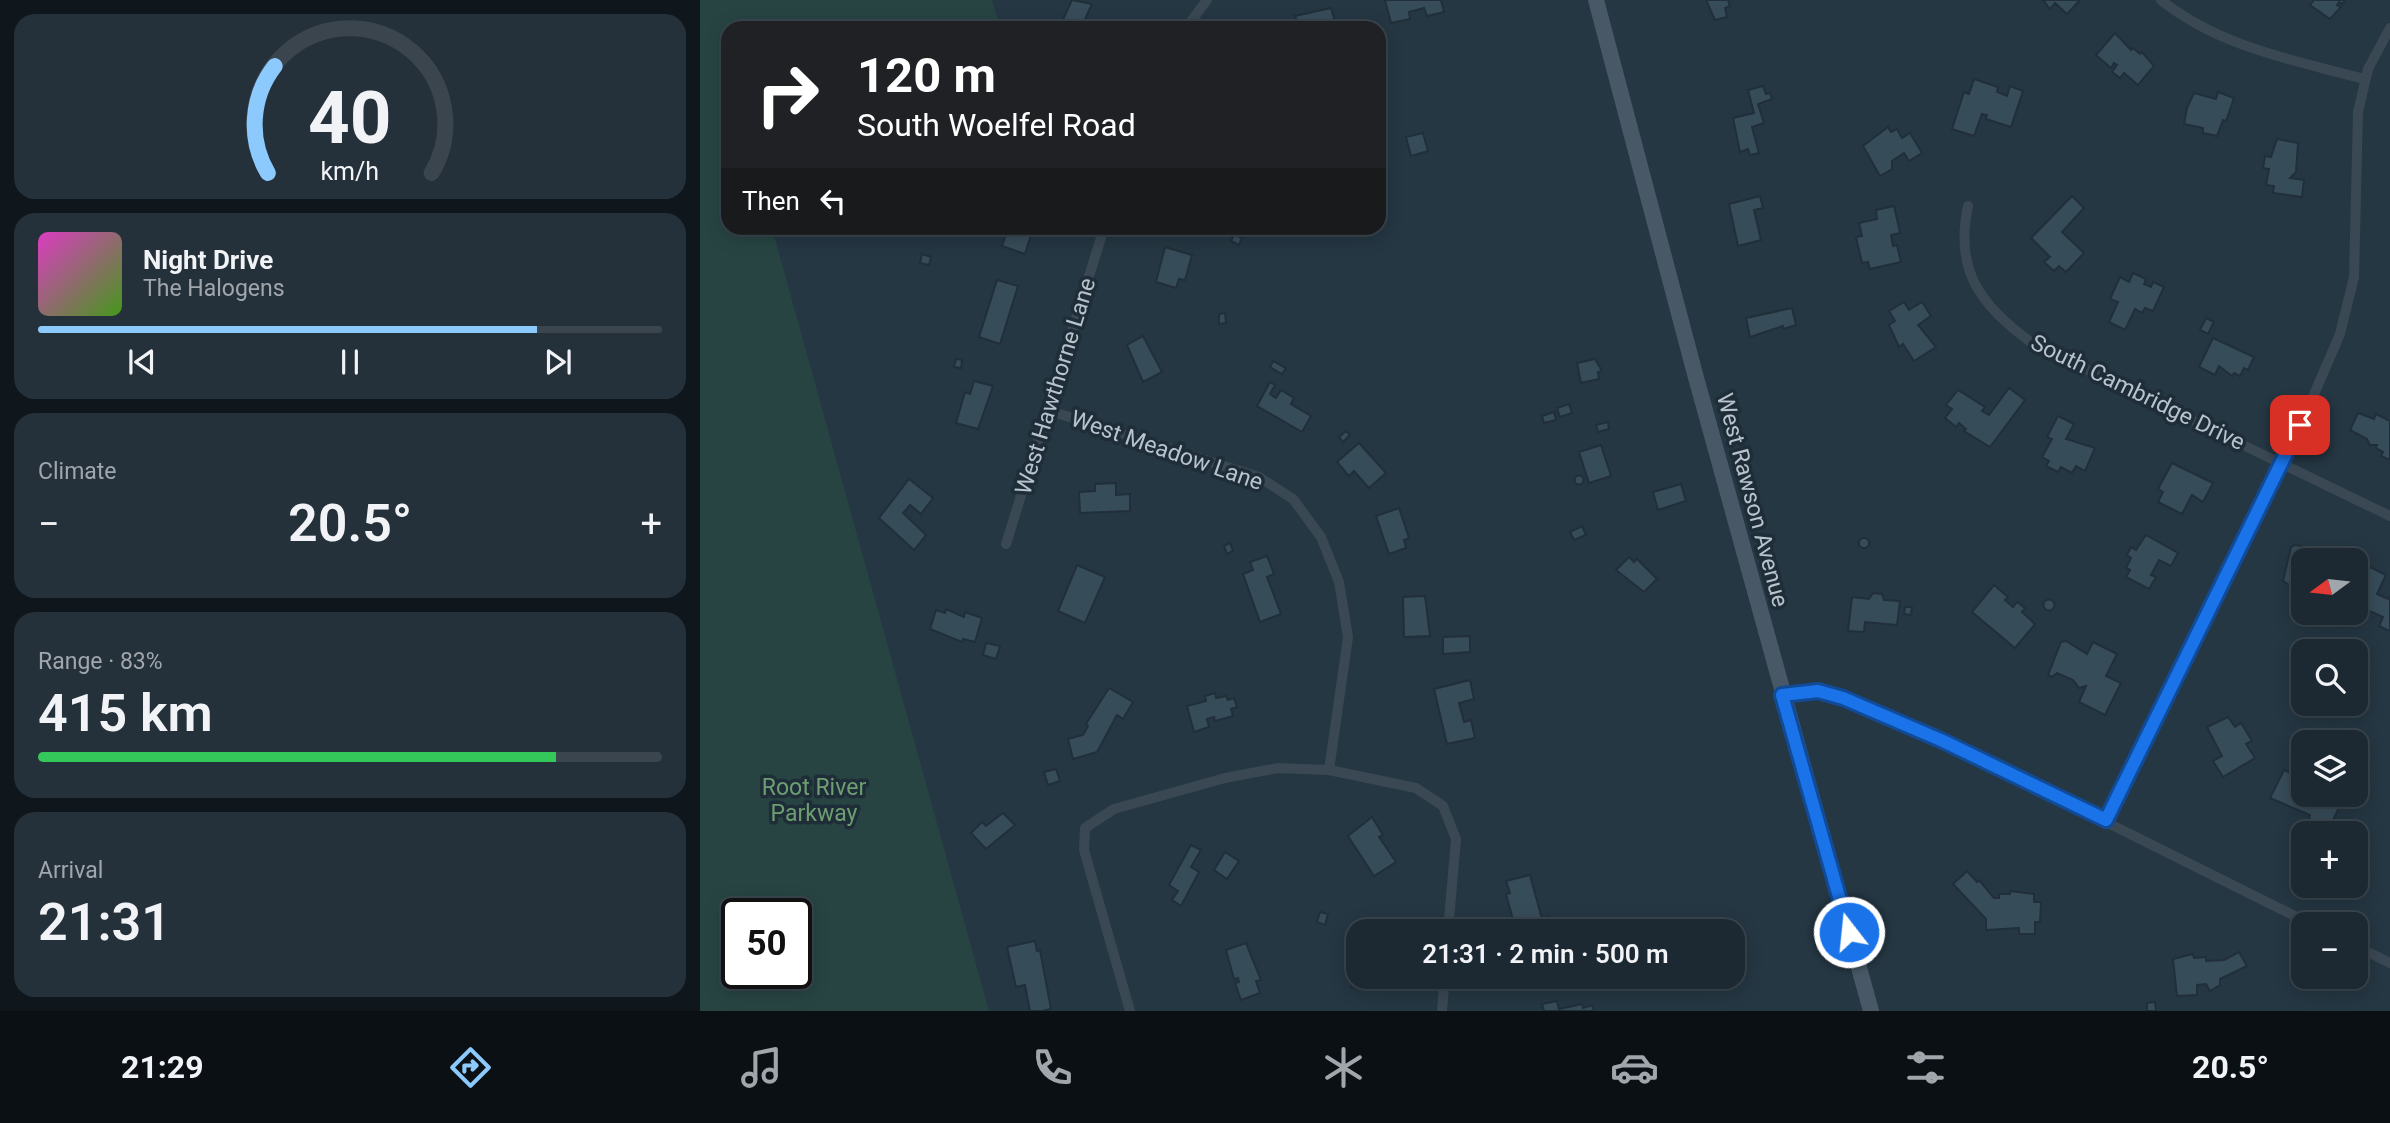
<!DOCTYPE html>
<meta charset="utf-8">
<style>
:root{--surface:#1c2932;--page:#25313a;--text:#f1f3f6;--muted:#a0a6ac;--line:#3a454d;--accent:#8cc9fd}
body{margin:0;font-family:Roboto,sans-serif;background:var(--page);color:var(--text);height:100vh;display:flex;flex-direction:column;font-size:26px;white-space:nowrap}
*{box-sizing:border-box;margin:0}
p{font-size:23px;color:var(--muted)}
.icon{flex:none;width:38px;height:38px;fill:none;stroke:currentColor;stroke-width:2;stroke-linecap:round;stroke-linejoin:round}
.map{position:relative;flex:1;overflow:hidden}
.sheet{display:flex;flex-direction:column;gap:14px;padding:14px;background:#0f171c;width:700px}
.sheet>*{flex:none}
.guide{position:absolute;left:21px;top:21px;width:665px;height:214px;border-radius:21px;box-shadow:0 4px 18px #0003,0 0 0 2px var(--line);background:#202124;color:#fff;overflow:hidden}
.needle{width:46px;rotate:255deg}
.fabs{position:absolute;left:1591px;top:548px;display:grid;gap:14px}
.fabs a{display:grid;place-items:center;width:77px;height:77px;border-radius:14px;background:var(--surface);box-shadow:0 4px 18px #0003,0 0 0 2px var(--line);font-size:35px}
.speed{position:absolute;left:21px;top:898px;display:flex;gap:14px;font-size:35px;font-weight:700;text-align:center}
.speed>*{display:grid;place-content:center;width:91px;height:91px;border-radius:50%;background:var(--surface);box-shadow:0 4px 18px #0003,0 0 0 2px var(--line);line-height:1}
.speed .limit{border:4px solid #111;border-radius:10px;background:#fff;color:#111}
.pin{position:absolute;display:grid;place-items:center;width:60px;height:60px;color:#fff;margin:-30px;border-radius:14px;box-shadow:0 4px 10px #0006}
.me{position:absolute;width:77px;margin:-38px;rotate:344deg;stroke-linejoin:round;filter:drop-shadow(0 0 5px #0008)}
.turn{display:flex;align-items:center;gap:24px;height:147px;padding:0 21px;font-size:32px}
.turn .icon{width:91px;height:91px;stroke-width:2.5}
.turn b{display:block;font-size:49px;line-height:60px}
.then{display:flex;align-items:center;height:66px;padding:0 21px;background:#0003;gap:14px;font-size:26px}
.big{font-size:52px;font-weight:600;line-height:1.1}
.sheet .tile{flex:1;display:flex;flex-direction:column;justify-content:center;gap:10px;min-width:0;padding:0 24px;border-radius:21px;background:var(--page)}
.sheet .dial{align-items:center;gap:0}
.dial svg{height:182px;overflow:visible;fill:none;stroke:var(--line);stroke-width:7;stroke-linecap:round;text-anchor:middle}
.dial text{fill:var(--text);stroke:none}
.song{display:flex;align-items:center;gap:21px}
.cover{width:84px;height:84px;border-radius:10px;background:linear-gradient(135deg,hsl(310 70% 55%),hsl(100 70% 35%))}
.played{height:7px;border-radius:4px;background:linear-gradient(90deg,var(--accent) 80%,var(--line) 80%)}
.keys{display:flex;justify-content:space-around;direction:ltr}
.heat{display:flex;justify-content:space-between;align-items:center;font-size:38px;direction:ltr}
.charge{height:10px;border-radius:5px;background:linear-gradient(90deg,#34c759 83%,var(--line) 0)}
.trip{position:absolute;left:646px;top:919px;width:399px;height:70px;border-radius:21px;background:var(--surface);box-shadow:0 4px 18px #0003,0 0 0 2px var(--line);font-weight:600;line-height:70px;text-align:center}
.tab-bar{display:flex;height:112px;justify-content:space-around;align-items:center;background:#0b1014;color:var(--muted)}
.tab-bar .icon{width:49px;height:49px}
.tab-bar .on{color:var(--accent)}
.tab-bar b{font-size:32px;color:var(--text)}
main{display:flex;flex:1;min-height:0}
.map>svg:first-child{display:block}
.green{fill:#274443;fill-rule:evenodd}
.building{fill:#374c59;stroke:#202f3a;stroke-width:2}
.lines{fill:none;stroke-linecap:round;stroke-linejoin:round}
.minor{stroke:#3a4853;stroke-width:10}
.secondary{stroke:#485866;stroke-width:16}
.route-casing{stroke:#114b97;stroke-width:18}
.route{stroke:#1a73e8;stroke-width:12}
.labels{text-anchor:middle;stroke-width:7;stroke-linejoin:round;paint-order:stroke}
.street-label{font-size:23px;fill:#b7c3cd;stroke:#1e2d38}
.park-label{font-size:23px;fill:#6d9e71;stroke:#1e2d38}
</style>
<main>
<section class="sheet">
<div class="tile dial"><svg viewBox="0 0 100 80">
<path d="M14 69A42 42 0 1 1 86 69"/>
<path d="M14 69A42 42 0 0 1 17 22" stroke="#8cc9fd"/>
<text x="50" y="56" font-size="32" font-weight="700">40</text>
<text x="50" y="72" font-size="11">km/h</text>
</svg></div>
<div class="tile">
<div class="song"><i class="cover"></i><div><b>Night Drive</b><p>The Halogens</p></div></div>
<div class="played"></div>
<div class="keys"><svg class="icon" aria-label="previous" viewBox="0 0 24 24"><path d="M18 5L8 12l10 7zM5 5v14"/></svg><svg class="icon" aria-label="pause" viewBox="0 0 24 24"><path d="M8 5v14M16 5v14"/></svg><svg class="icon" aria-label="next" viewBox="0 0 24 24"><path d="M6 5l10 7-10 7zM19 5v14"/></svg></div>
</div>
<div class="tile"><p>Climate</p>
<div class="heat"><a>−</a><b class="big">20.5°</b><a>+</a></div>
</div>
<div class="tile"><p>Range · 83%</p><b class="big">415 km</b><div class="charge"></div></div>
<div class="tile"><p>Arrival</p><b class="big">21:31</b></div>
</section>
<div class="map">
<svg width="1690" height="1011" viewBox="0 0 1690 1011">
<rect width="100%" height="100%" fill="#253743"/>
<path class="green" d="M0 0H292L300 28H28V228H72L289 1011H0ZM37 914H96V973H37Z"/>
<g class="building">
<polygon points="372,0 392,4 383,23 387,28 359,28"/>
<polygon points="685,0 741,0 744,12 727,16 724,8 709,12 710,19 691,23"/>
<polygon points="1006,0 1028,0 1030,6 1025,8 1027,17 1015,20"/>
<polygon points="1343,0 1380,0 1367,14 1355,3 1350,9"/>
<polygon points="1614,0 1645,0 1643,4 1639,2 1637,5 1641,7 1630,19 1610,5"/>
<polygon points="631,8 637,28 599,28 595,16"/>
<polygon points="1415,33 1431,50 1433,48 1440,54 1442,52 1454,66 1438,85 1424,73 1420,78 1412,72 1417,65 1414,63 1411,68 1396,55"/>
<polygon points="1274,79 1298,87 1297,92 1307,96 1310,86 1323,91 1311,127 1286,119 1287,115 1282,114 1274,136 1252,129 1264,92 1269,94"/>
<polygon points="1063,86 1066,94 1070,93 1072,99 1058,104 1064,123 1052,127 1059,153 1050,155 1048,149 1040,152 1033,118 1054,113 1048,90"/>
<polygon points="1518,92 1534,98 1526,121 1523,120 1517,136 1503,133 1503,128 1484,124 1487,108 1494,93 1516,99"/>
<polygon points="1188,127 1191,132 1197,129 1202,138 1210,133 1222,153 1209,161 1204,153 1192,161 1192,169 1180,176 1163,146"/>
<polygon points="723,133 728,151 711,156 706,137"/>
<polygon points="1577,139 1598,143 1596,172 1590,178 1604,180 1602,197 1573,193 1574,186 1566,185 1569,169 1563,168 1565,156 1571,157"/>
<polygon points="1060,196 1063,208 1054,210 1061,240 1038,246 1029,204"/>
<polygon points="1372,196 1384,208 1362,232 1384,253 1366,272 1359,266 1354,271 1344,262 1350,257 1331,238"/>
<polygon points="1194,206 1200,233 1191,235 1193,246 1197,245 1201,262 1170,269 1168,262 1162,263 1156,237 1162,236 1159,223 1177,219 1176,210"/>
<polygon points="308,228 341,228 340,231 333,229 325,254 302,246"/>
<polygon points="534,234 542,238 539,245 531,241"/>
<polygon points="465,247 492,255 485,280 479,279 476,288 456,282"/>
<polygon points="222,254 231,257 229,265 220,263"/>
<polygon points="1433,273 1446,279 1444,284 1451,287 1453,282 1464,287 1453,311 1445,308 1442,313 1435,309 1425,330 1409,322 1418,302 1410,299 1420,277 1429,282"/>
<polygon points="297,280 318,286 300,344 279,337"/>
<polygon points="1204,302 1209,310 1222,302 1231,316 1218,325 1236,347 1214,361 1203,344 1199,347 1189,325 1195,321 1189,311"/>
<polygon points="1092,308 1096,325 1083,329 1083,326 1050,337 1046,318"/>
<polygon points="525,313 526,323 519,324 519,314"/>
<polygon points="1506,318 1514,322 1508,334 1500,330"/>
<polygon points="443,336 462,372 443,382 427,345"/>
<polygon points="1513,338 1554,357 1548,370 1544,368 1540,376 1534,373 1532,376 1519,366 1515,375 1499,367"/>
<polygon points="256,359 262,360 261,368 254,367"/>
<polygon points="895,359 902,371 898,372 899,379 881,383 877,363"/>
<polygon points="573,361 586,368 582,374 570,367"/>
<polygon points="274,381 293,386 278,429 256,423 265,392 270,394"/>
<polygon points="570,382 575,385 570,394 576,398 581,390 594,398 591,404 611,416 602,432 557,406"/>
<polygon points="1309,388 1325,400 1290,447 1264,431 1266,429 1259,423 1256,427 1245,418 1252,409 1246,405 1258,390 1285,407 1282,411 1289,415"/>
<polygon points="869,404 872,413 860,417 857,408"/>
<polygon points="854,412 856,420 844,423 842,416"/>
<polygon points="1658,413 1674,419 1676,414 1690,421 1690,460 1681,456 1683,452 1676,448 1677,445 1670,445 1667,439 1650,430"/>
<polygon points="1358,416 1374,424 1366,439 1395,448 1385,471 1376,466 1372,473 1361,467 1358,472 1346,466 1349,461 1342,457 1352,439 1347,437"/>
<polygon points="908,422 909,429 898,432 896,425"/>
<polygon points="646,431 650,435 643,442 639,437"/>
<polygon points="659,443 686,473 669,488 654,471 649,476 637,462"/>
<polygon points="901,445 911,476 889,483 879,452"/>
<polygon points="1472,463 1513,483 1503,502 1492,495 1482,514 1458,502 1463,492 1458,489"/>
<circle cx="879" cy="480" r="4.5"/>
<polygon points="209,479 233,498 221,514 210,505 203,513 226,535 214,550 179,518"/>
<polygon points="416,483 416,495 430,494 430,511 380,513 379,492 395,491 395,484"/>
<polygon points="981,484 986,501 958,510 953,492"/>
<polygon points="699,508 709,538 704,540 706,548 689,554 676,516"/>
<polygon points="882,526 886,535 874,540 870,532"/>
<polygon points="1446,535 1478,553 1471,566 1459,560 1451,575 1456,577 1449,589 1426,577 1430,570 1426,568 1431,558 1427,555 1431,547 1436,550"/>
<circle cx="1164" cy="543" r="5"/>
<polygon points="530,543 533,551 527,554 524,546"/>
<polygon points="1595,545 1601,546 1601,551 1618,555 1620,547 1635,548 1632,560 1603,560 1603,583 1595,581 1591,586 1583,581 1591,547"/>
<polygon points="567,556 574,574 567,577 581,614 560,622 543,574 553,570 550,562"/>
<polygon points="929,557 934,562 937,559 957,579 944,592 916,570"/>
<polygon points="377,565 405,577 385,623 358,611"/>
<polygon points="1670,567 1686,575 1677,594 1688,599 1690,596 1690,631 1679,626 1683,617 1656,605 1661,592 1658,590"/>
<polygon points="1294,585 1308,597 1305,600 1313,607 1317,602 1325,608 1322,612 1335,624 1315,648 1272,612"/>
<polygon points="1173,593 1182,594 1184,600 1200,601 1197,625 1165,622 1164,632 1148,631 1152,597 1169,599"/>
<polygon points="725,596 730,636 704,637 703,597"/>
<circle cx="1349" cy="605" r="5.5"/>
<polygon points="1205,607 1212,607 1211,615 1204,614"/>
<polygon points="246,609 264,617 265,612 282,618 275,642 263,639 262,642 230,629 236,610 245,613"/>
<polygon points="770,636 770,652 743,654 743,637"/>
<polygon points="1366,641 1387,654 1393,642 1417,654 1406,676 1421,683 1405,715 1379,702 1386,686 1379,688 1373,680 1357,673 1352,677 1348,675 1361,642"/>
<polygon points="286,643 300,646 296,659 283,655"/>
<polygon points="770,680 774,699 759,703 764,722 771,720 775,738 747,744 734,689"/>
<polygon points="409,688 433,702 423,719 417,715 397,752 373,759 368,739 383,735 388,726 386,724"/>
<polygon points="515,693 516,698 526,696 528,700 534,698 537,707 531,709 533,716 515,721 514,717 507,719 509,727 494,732 487,706 506,701 505,696"/>
<polygon points="1528,717 1535,727 1541,723 1552,741 1546,744 1555,758 1523,777 1513,761 1522,756 1507,727"/>
<polygon points="356,769 360,781 348,785 344,772"/>
<polygon points="1584,770 1603,779 1603,794 1633,794 1643,800 1630,826 1623,823 1622,825 1609,819 1610,815 1570,798"/>
<polygon points="303,813 315,825 286,849 271,833 282,822 286,826"/>
<polygon points="672,817 683,835 679,837 696,862 674,876 648,836"/>
<polygon points="491,845 501,850 491,867 499,872 481,906 472,900 478,891 469,885"/>
<polygon points="525,852 539,861 527,879 514,870"/>
<polygon points="1267,871 1277,882 1279,880 1294,898 1299,898 1299,894 1310,894 1310,891 1334,894 1334,902 1341,902 1340,922 1335,922 1335,934 1319,934 1319,928 1286,930 1286,919 1253,884"/>
<polygon points="830,875 842,919 849,917 853,931 816,931 806,894 810,893 806,881"/>
<polygon points="620,912 628,914 625,925 617,922"/>
<polygon points="657,935 658,976 676,976 675,989 651,987"/>
<polygon points="335,941 337,951 340,950 351,1009 342,1011 330,1011 325,985 316,987 307,947"/>
<polygon points="546,943 561,980 556,981 560,993 541,1000 535,983 539,982 538,978 534,979 526,950"/>
<polygon points="1539,952 1547,966 1520,979 1520,985 1510,991 1506,984 1497,985 1497,995 1477,996 1473,959 1493,954 1494,958 1506,957 1506,961 1524,960"/>
<polygon points="857,1001 859,1009 882,1004 883,1008 892,1005 894,1011 844,1011 842,1004"/>
<polygon points="1455,1002 1456,1011 1447,1011 1447,1003"/>
</g>
<g class="lines">
<g class="minor">
<path d="M1461 0C1520 47 1593 60 1664 79"/>
<polyline points="486,28 507,0"/>
<path d="M1268 206C1254 271 1281 306 1332 343L1690 516"/>
<polyline points="347,410 559,477 593,499 621,537 639,582 648,637 629,770"/>
<polyline points="306,544 404,228"/>
<polyline points="1082,695 1118,691 1143,698 1243,741 1611,924"/>
<polyline points="1406,820 1609,406 1640,334 1654,277 1658,112 1668,69 1690,28"/>
<polyline points="1656,946 1690,963"/>
<polyline points="430,1011 384,850 385,828 414,809 525,778 578,768 629,770 716,788 743,806 756,839 748,931"/>
<polyline points="742,1011 745,976"/>
</g>
<polyline class="secondary" points="896,0 995,374 1171,1011"/>
</g>
<g class="lines">
<g class="route-casing">
<polyline id="route" points="1149,932 1082,695 1118,691 1143,698 1243,741 1406,820 1600,425"/>
</g>
<use href="#route" class="route"/>
</g>
<g class="labels">
<g class="street-label">
<text transform="translate(355 386) rotate(-73)" y="8">West Hawthorne Lane</text>
<text transform="translate(1438 392) rotate(26)" y="8">South Cambridge Drive</text>
<text transform="translate(467 450) rotate(19)" y="8">West Meadow Lane</text>
<text transform="translate(1053 500) rotate(75)" y="8">West Rawson Avenue</text>
</g>
<g class="park-label">
<text x="114" y="795">Root River<tspan x="114" dy="26">Parkway</tspan></text>
</g>
</g>
</svg>
<div class="fabs">
<a><svg class="needle" viewBox="-14 -14 28 28"><path d="M0-13l5 13h-10z" fill="#e53935"/><path d="M0 13l5-13h-10z" fill="#a0a6ac"/></svg></a>
<a><svg class="icon" aria-label="search" viewBox="0 0 24 24"><circle cx="10" cy="10" r="6"/><path d="M15 15l6 6"/></svg></a>
<a><svg class="icon" aria-label="layers" viewBox="0 0 24 24"><path d="M12 4l9 5-9 5-9-5zM3 14l9 5 9-5"/></svg></a>
<a>+</a>
<a>−</a>
</div>
<div class="speed"><div class="limit">50</div></div>
<div class="pin" style="left:1600px;top:425px;background:#d93025"><svg class="icon" aria-label="arrive" viewBox="0 0 24 24"><path d="M6 21V4h12l-3 4 3 4H6"/></svg></div>
<svg class="me" style="left:1149px;top:932px" viewBox="-20 -20 40 40"><circle r="17" fill="#1a73e8" stroke="#fff" stroke-width="3"/><path d="M0-11L8 9 0 5-8 9z" fill="#fff"/></svg>
<div class="trip">21:31 · 2 min · 500 m</div>
<div class="guide">
<div class="turn"><svg class="icon" aria-label="right" viewBox="0 0 24 24"><path d="M7 20v-9h11M14 6l5 5-5 5"/></svg><div><b>120 m</b>South Woelfel Road</div></div>
<div class="then">Then<svg class="icon" aria-label="left" viewBox="0 0 24 24"><path d="M17 20v-9H6M10 6l-5 5 5 5"/></svg></div>
</div>
</div>
</main>
<nav class="tab-bar">
<b>21:29</b>
<svg class="icon on" aria-label="directions" viewBox="0 0 24 24"><path d="M12 3l9 9-9 9-9-9zM9 14v-3h6M13 9l2 2-2 2"/></svg>
<svg class="icon" aria-label="music" viewBox="0 0 24 24"><path d="M9 18V5l10-2v13"/><circle cx="6" cy="18" r="3"/><circle cx="16" cy="16" r="3"/></svg>
<svg class="icon" aria-label="phone" viewBox="0 0 24 24"><path d="M5 4h4l2 5-3 2q2 4 5 5l2-3 5 2v4C11 20 4 13 5 4z"/></svg>
<svg class="icon" aria-label="climate" viewBox="0 0 24 24"><path d="M12 3v18M4 7l16 10M4 17L20 7"/></svg>
<svg class="icon" aria-label="car" viewBox="0 0 24 24"><path d="M5 17H2v-5l4-1 3-4h7l3 4 3 1v5h-3M9 17h6M6 11h13"/><circle cx="7" cy="17" r="2"/><circle cx="17" cy="17" r="2"/></svg>
<svg class="icon" aria-label="filters" viewBox="0 0 24 24"><path d="M4 7h16M4 17h16"/><circle cx="9" cy="7" r="2"/><circle cx="15" cy="17" r="2"/></svg>
<b>20.5°</b>
</nav>
